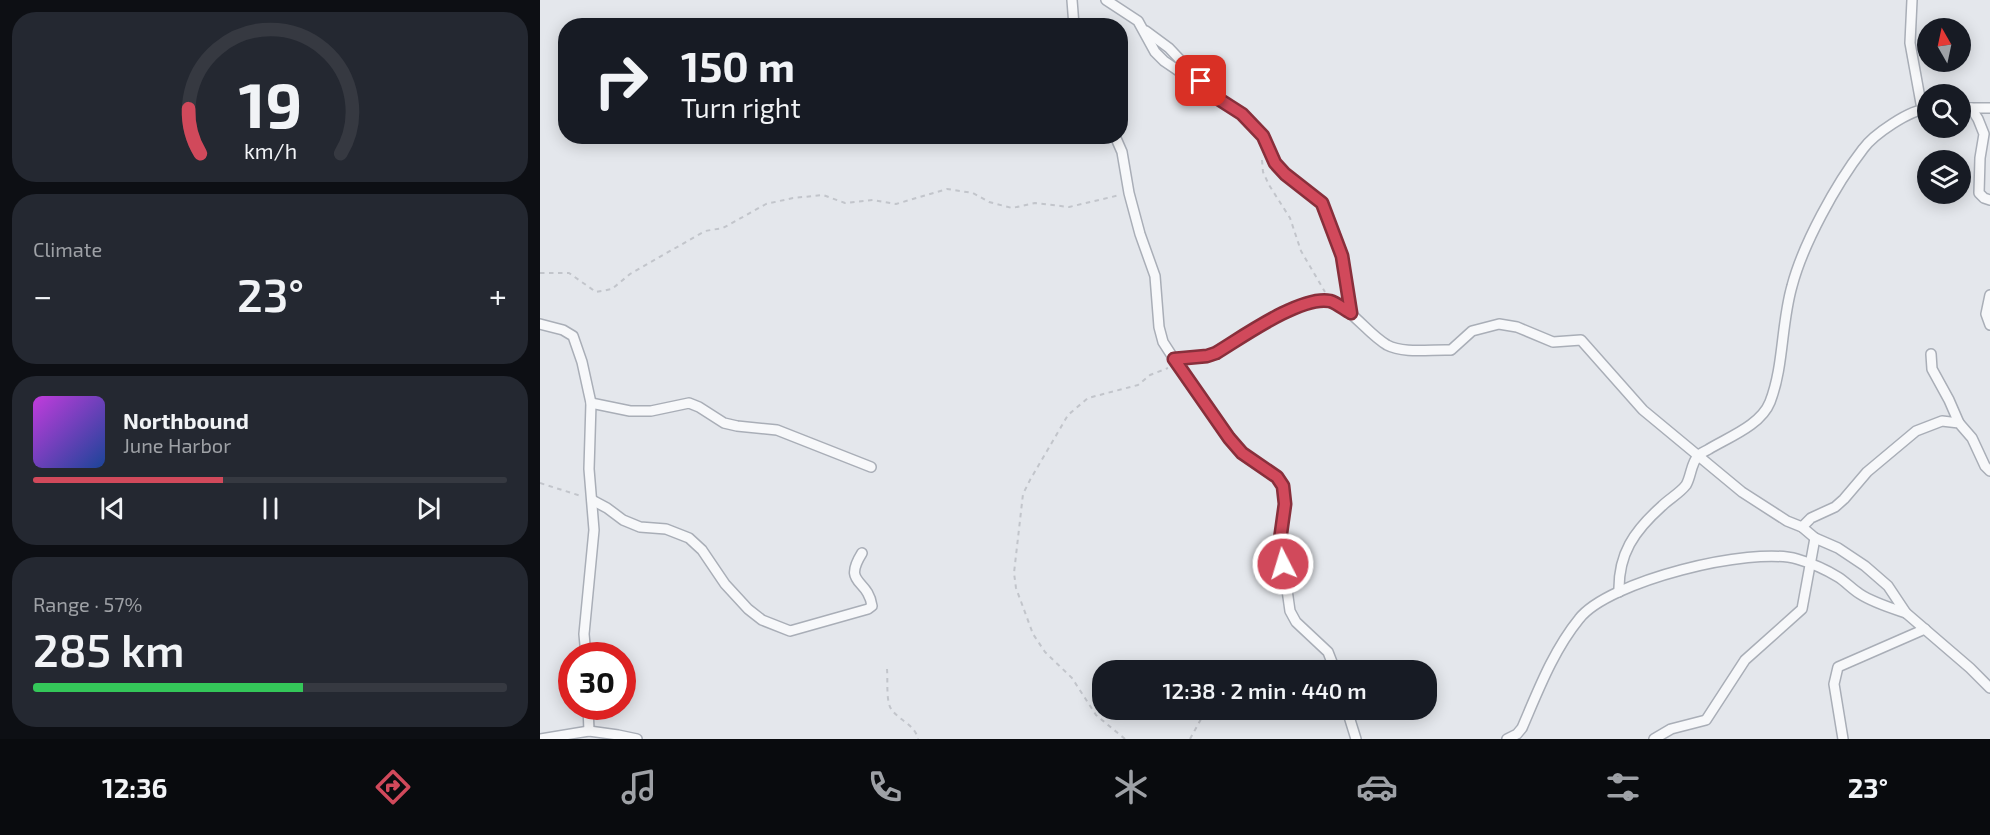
<!DOCTYPE html>
<meta charset="utf-8">
<style>
:root{--surface:#171b24;--page:#242831;--text:#f1f3f6;--muted:#9ea1a6;--line:#363941;--accent:#d1495b}
body{margin:0;font-family:"Exo 2",sans-serif;background:var(--page);color:var(--text);height:100vh;display:flex;flex-direction:column;font-size:22px;white-space:nowrap}
*{box-sizing:border-box;margin:0}
p{font-size:20px;color:var(--muted)}
.icon{flex:none;width:33px;height:33px;fill:none;stroke:currentColor;stroke-width:2;stroke-linecap:round;stroke-linejoin:round}
.map{position:relative;flex:1;overflow:hidden}
.details{display:flex;flex-direction:column;gap:12px;padding:12px;background:#0d0f14;width:540px}
.details>*{flex:none}
.hud{position:absolute;left:18px;top:18px;width:570px;height:126px;border-radius:24px;box-shadow:0 3px 15px #0003;background:#171b24;color:var(--text);overflow:hidden}
.needle{width:39px;rotate:351deg}
.controls{position:absolute;left:1377px;top:18px;display:grid;gap:12px}
.controls a{display:grid;place-items:center;width:54px;height:54px;border-radius:50%;background:var(--surface);box-shadow:0 3px 15px #0003;font-size:30px}
.speed{position:absolute;left:18px;top:642px;display:flex;gap:12px;font-size:30px;font-weight:700;text-align:center}
.speed>*{display:grid;place-content:center;width:78px;height:78px;border-radius:50%;background:var(--surface);box-shadow:0 3px 15px #0003;line-height:1}
.speed .limit{border:9px solid #d22;background:#fff;color:#111}
.pin{position:absolute;display:grid;place-items:center;width:51px;height:51px;color:#fff;margin:-26px;border-radius:12px;box-shadow:0 3px 9px #0006}
.me{position:absolute;width:66px;margin:-33px;rotate:355deg;stroke-linejoin:round;filter:drop-shadow(0 0 4px #0008)}
.turn{display:flex;align-items:center;gap:21px;height:126px;padding:0 24px;font-size:27px}
.turn .icon{width:78px;height:78px;stroke-width:2.5}
.turn b{display:block;font-size:42px;line-height:51px}
.big{font-size:45px;font-weight:600;line-height:1.1}
.details .tile{flex:1;display:flex;flex-direction:column;justify-content:center;gap:9px;min-width:0;padding:0 21px;border-radius:24px;background:var(--page)}
.details .dial{align-items:center;gap:0}
.dial svg{height:156px;overflow:visible;fill:none;stroke:var(--line);stroke-width:7;stroke-linecap:round;text-anchor:middle}
.dial text{fill:var(--text);stroke:none}
.song{display:flex;align-items:center;gap:18px}
.cover{width:72px;height:72px;border-radius:9px;background:linear-gradient(135deg,hsl(290 70% 55%),hsl(220 70% 35%))}
.played{height:6px;border-radius:3px;background:linear-gradient(90deg,var(--accent) 40%,var(--line) 40%)}
.keys{display:flex;justify-content:space-around;direction:ltr}
.heat{display:flex;justify-content:space-between;align-items:center;font-size:33px;direction:ltr}
.charge{height:9px;border-radius:4px;background:linear-gradient(90deg,#34c759 57%,var(--line) 0)}
.trip{position:absolute;left:552px;top:660px;width:345px;height:60px;border-radius:24px;background:var(--surface);box-shadow:0 3px 15px #0003;font-weight:600;line-height:60px;text-align:center}
.dock{display:flex;height:96px;justify-content:space-around;align-items:center;background:#090b0e;color:var(--muted)}
.dock .icon{width:42px;height:42px}
.dock .active{color:var(--accent)}
.dock b{font-size:27px;color:var(--text)}
main{display:flex;flex:1;min-height:0}
.map>svg:first-child{display:block}
.lines{fill:none;stroke-linecap:round;stroke-linejoin:round}
.minor-casing{stroke:#a9aeb7;stroke-width:12}
.path{stroke:#c2c5cb;stroke-width:2;stroke-dasharray:4.5 4.5;stroke-linecap:butt}
.minor{stroke:#f7f8fa;stroke-width:9}
.route-casing{stroke:#882f3b;stroke-width:15}
.route{stroke:#d1495b;stroke-width:10}
</style>
<main>
<section class="details">
<div class="tile dial"><svg viewBox="0 0 100 80">
<path d="M14 69A42 42 0 1 1 86 69"/>
<path d="M14 69A42 42 0 0 1 8 46" stroke="#d1495b"/>
<text x="50" y="56" font-size="32" font-weight="700">19</text>
<text x="50" y="72" font-size="11">km/h</text>
</svg></div>
<div class="tile"><p>Climate</p>
<div class="heat"><a>−</a><b class="big">23°</b><a>+</a></div>
</div>
<div class="tile">
<div class="song"><i class="cover"></i><div><b>Northbound</b><p>June Harbor</p></div></div>
<div class="played"></div>
<div class="keys"><svg class="icon" aria-label="previous" viewBox="0 0 24 24"><path d="M18 5L8 12l10 7zM5 5v14"/></svg><svg class="icon" aria-label="pause" viewBox="0 0 24 24"><path d="M8 5v14M16 5v14"/></svg><svg class="icon" aria-label="next" viewBox="0 0 24 24"><path d="M6 5l10 7-10 7zM19 5v14"/></svg></div>
</div>
<div class="tile"><p>Range · 57%</p><b class="big">285 km</b><div class="charge"></div></div>
</section>
<div class="map">
<svg width="1450" height="739" viewBox="0 0 1450 739">
<rect width="100%" height="100%" fill="#e4e7ec"/>
<g class="lines">
<g class="minor-casing">
<g id="minor">
<polyline points="532,0 534,26"/>
<polyline points="566,0 598,21 615,52 624,61 702,114 723,136 735,163 745,174 782,203 802,256 811,313"/>
<polyline points="1372,0 1370,43 1382,109"/>
<polyline points="606,31 629,48 662,83"/>
<polyline points="1420,108 1450,108"/>
<polyline points="1431,108 1438,119 1444,134 1440,158 1439,193 1444,198 1450,200"/>
<path d="M575 136 582 152 589 193 600 234 615 276 619 327 623 342 634 359 667 356 676 353C699 339 766 292 792 302 814 311 827 333 847 345 864 354 892 349 911 350L932 331 959 324 977 327 1013 342 1041 340 1103 410 1202 492 1247 521 1262 527 1275 538 1298 548 1325 566 1348 586 1366 613 1430 668 1450 688"/>
<polyline points="1450,295 1446,314 1450,325"/>
<polyline points="0,324 23,330 33,336 42,362 51,403 49,469 54,530 44,634 46,656"/>
<polyline points="1391,354 1392,369 1409,400 1419,423"/>
<polyline points="634,359 689,438 702,454 737,477 743,486 745,504 740,540 750,611 756,622 788,652 795,670"/>
<polyline points="51,403 90,411 111,411 149,403 159,407 184,423 197,426 237,430 331,467"/>
<path d="M52 500 67 508 83 520 100 527 126 529 149 538 162 550 185 584 208 609 222 620 250 631 328 609 332 606C328 578 302 585 322 553"/>
<polyline points="1262,527 1271,518 1295,507 1304,499 1327,472 1376,431 1402,421 1419,423 1432,438 1445,466 1450,471"/>
<path d="M1079 592C1078 554 1094 531 1122 506 1129 499 1140 493 1146 485 1151 477 1151 463 1158 456 1160 453 1166 451 1169 449 1189 437 1221 425 1230 402 1244 366 1241 324 1252 286 1263 244 1296 184 1323 149 1333 135 1370 109 1388 109"/>
<polyline points="48,706 49,731"/>
<polyline points="807,710 816,739"/>
<polyline points="0,739 49,731 78,735 97,739"/>
<path d="M967 739 977 734 982 728C998 691 1013 651 1039 619 1068 581 1211 546 1257 559 1271 563 1285 569 1298 577 1306 582 1312 589 1320 594 1334 603 1351 608 1366 613"/>
<polyline points="1114,739 1131,729 1166,720 1205,660 1262,609 1275,538"/>
<polyline points="1303,739 1294,684 1298,667 1385,629"/>
</g>
</g>
<g class="path">
<polyline points="722,160 723,172 729,185 750,218 761,251 785,292"/>
<polyline points="0,273 29,273 56,292 72,289 90,274 165,231 183,228 226,204 253,198 283,195 305,203 333,200 356,204 407,189 433,193 449,202 472,208 495,203 529,207 580,195"/>
<polyline points="0,483 41,496"/>
<path d="M347 669C348 680 346 697 350 707 357 720 375 724 378 739"/>
<polyline points="585,739 556,715 532,678 505,652 493,634 476,588 474,573 483,494 490,480 528,415 548,398 598,385 610,375 628,368"/>
<polyline points="650,739 666,710"/>
</g>
<use href="#minor" class="minor"/>
</g>
<g class="lines">
<g class="route-casing">
<path id="route" d="M661 81 677 98 702 114 723 136 735 163 745 174 782 203 802 256 811 313C805 310 797 303 790 301 761 295 701 338 676 353L667 356 634 359 689 438 702 453 737 477 743 486 745 504 740 540 743 564"/>
</g>
<use href="#route" class="route"/>
</g>
</svg>
<div class="controls">
<a><svg class="needle" viewBox="-14 -14 28 28"><path d="M0-13l5 13h-10z" fill="#e53935"/><path d="M0 13l5-13h-10z" fill="#9ea1a6"/></svg></a>
<a><svg class="icon" aria-label="search" viewBox="0 0 24 24"><circle cx="10" cy="10" r="6"/><path d="M15 15l6 6"/></svg></a>
<a><svg class="icon" aria-label="layers" viewBox="0 0 24 24"><path d="M12 4l9 5-9 5-9-5zM3 14l9 5 9-5"/></svg></a>
</div>
<div class="speed"><div class="limit">30</div></div>
<div class="pin" style="left:661px;top:81px;background:#d93025"><svg class="icon" aria-label="arrive" viewBox="0 0 24 24"><path d="M6 21V4h12l-3 4 3 4H6"/></svg></div>
<svg class="me" style="left:743px;top:564px" viewBox="-20 -20 40 40"><circle r="17" fill="#d1495b" stroke="#fff" stroke-width="3"/><path d="M0-11L8 9 0 5-8 9z" fill="#fff"/></svg>
<div class="trip">12:38 · 2 min · 440 m</div>
<div class="hud">
<div class="turn"><svg class="icon" aria-label="right" viewBox="0 0 24 24"><path d="M7 20v-9h11M14 6l5 5-5 5"/></svg><div><b>150 m</b>Turn right</div></div>
</div>
</div>
</main>
<nav class="dock">
<b>12:36</b>
<svg class="icon active" aria-label="directions" viewBox="0 0 24 24"><path d="M12 3l9 9-9 9-9-9zM9 14v-3h6M13 9l2 2-2 2"/></svg>
<svg class="icon" aria-label="music" viewBox="0 0 24 24"><path d="M9 18V5l10-2v13"/><circle cx="6" cy="18" r="3"/><circle cx="16" cy="16" r="3"/></svg>
<svg class="icon" aria-label="phone" viewBox="0 0 24 24"><path d="M5 4h4l2 5-3 2q2 4 5 5l2-3 5 2v4C11 20 4 13 5 4z"/></svg>
<svg class="icon" aria-label="climate" viewBox="0 0 24 24"><path d="M12 3v18M4 7l16 10M4 17L20 7"/></svg>
<svg class="icon" aria-label="car" viewBox="0 0 24 24"><path d="M5 17H2v-5l4-1 3-4h7l3 4 3 1v5h-3M9 17h6M6 11h13"/><circle cx="7" cy="17" r="2"/><circle cx="17" cy="17" r="2"/></svg>
<svg class="icon" aria-label="filters" viewBox="0 0 24 24"><path d="M4 7h16M4 17h16"/><circle cx="9" cy="7" r="2"/><circle cx="15" cy="17" r="2"/></svg>
<b>23°</b>
</nav>
